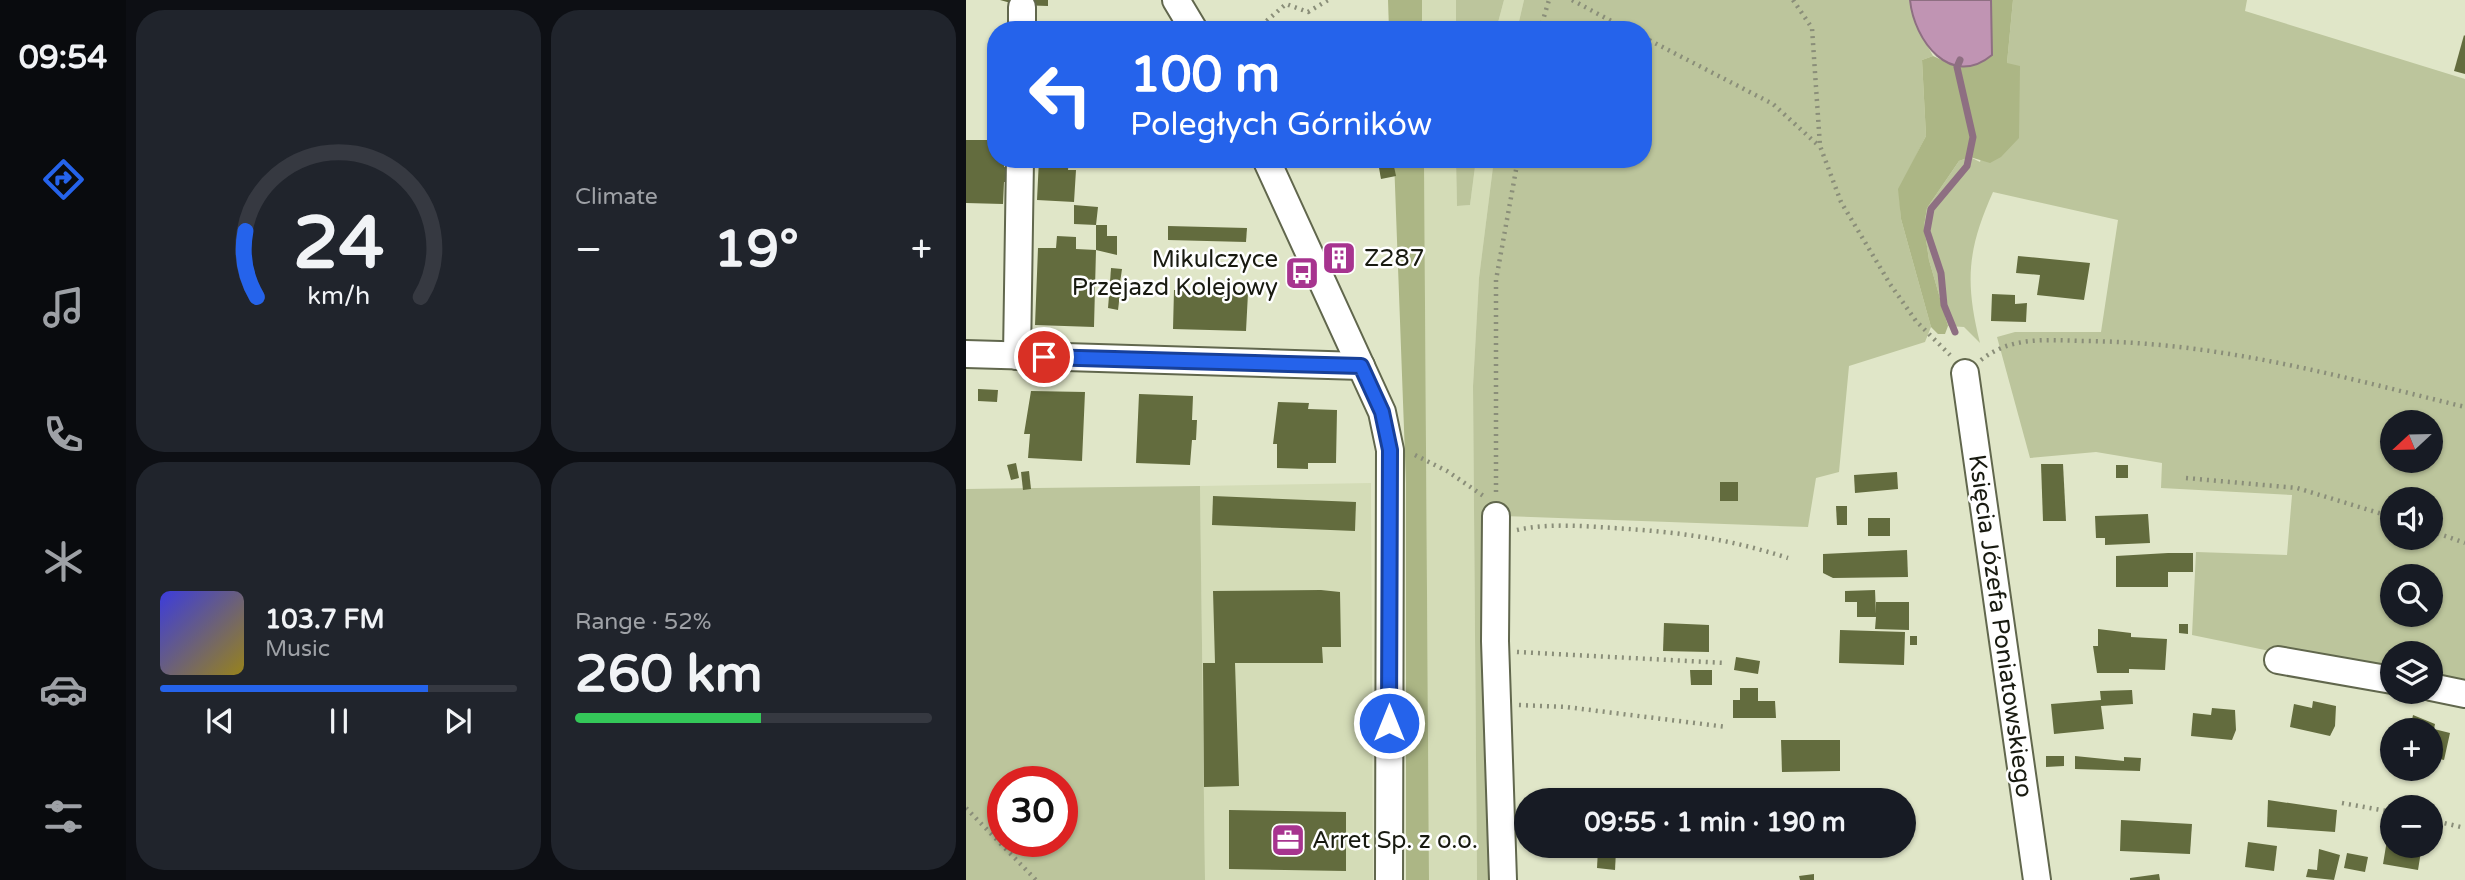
<!DOCTYPE html>
<meta charset="utf-8">
<style>
:root{--surface:#171b24;--page:#20242c;--text:#f1f3f6;--muted:#9ea1a6;--line:#363941;--accent:#2563eb}
body{margin:0;font-family:"Varela Round",sans-serif;background:var(--page);color:var(--text);height:100vh;display:flex;flex-direction:column;font-size:26px;white-space:nowrap}
*{box-sizing:border-box;margin:0}
p{font-size:23px;color:var(--muted)}
.icon{flex:none;width:38px;height:38px;fill:none;stroke:currentColor;stroke-width:2;stroke-linecap:round;stroke-linejoin:round}
.map{position:relative;flex:1;overflow:hidden}
.panel{display:flex;flex-direction:column;gap:10px;padding:10px;background:#0d0f14;width:840px}
.panel>*{flex:none}
.top-card{position:absolute;left:21px;top:21px;width:665px;height:147px;border-radius:28px;box-shadow:0 2px 5px #0004;background:#2563eb;color:#fff;overflow:hidden}
.needle{width:46px;rotate:248deg}
.buttons{position:absolute;left:1414px;top:410px;display:grid;gap:14px}
.buttons a{display:grid;place-items:center;width:63px;height:63px;border-radius:50%;background:var(--surface);box-shadow:0 2px 5px #0004;font-size:35px}
.speed{position:absolute;left:21px;top:766px;display:flex;gap:14px;font-size:35px;font-weight:700;text-align:center}
.speed>*{display:grid;place-content:center;width:91px;height:91px;border-radius:50%;background:var(--surface);box-shadow:0 2px 5px #0004;line-height:1}
.speed .limit{border:10px solid #d22;background:#fff;color:#111}
.pin{position:absolute;display:grid;place-items:center;width:60px;height:60px;color:#fff;margin:-30px;border:4px solid #fff;border-radius:50%;box-shadow:0 2px 7px #0007}
.me{position:absolute;width:77px;margin:-38px;rotate:0deg;stroke-linejoin:round;filter:drop-shadow(0 0 5px #0008)}
.turn{display:flex;align-items:center;gap:24px;height:147px;padding:0 28px;font-size:32px}
.turn .icon{width:91px;height:91px;stroke-width:2.5}
.turn b{display:block;font-size:49px;line-height:60px}
.big{font-size:52px;font-weight:700;line-height:1.1}
.panel .card{flex:1;display:flex;flex-direction:column;justify-content:center;gap:10px;min-width:0;padding:0 24px;border-radius:28px;background:var(--page)}
.panel .dial{align-items:center;gap:0}
.dial svg{height:182px;overflow:visible;fill:none;stroke:var(--line);stroke-width:7;stroke-linecap:round;text-anchor:middle}
.dial text{fill:var(--text);stroke:none}
.song{display:flex;align-items:center;gap:21px}
.cover{width:84px;height:84px;border-radius:10px;background:linear-gradient(135deg,hsl(240 70% 55%),hsl(50 70% 35%))}
.played{height:7px;border-radius:4px;background:linear-gradient(90deg,var(--accent) 75%,var(--line) 75%)}
.keys{display:flex;justify-content:space-around;direction:ltr}
.heat{display:flex;justify-content:space-between;align-items:center;font-size:38px;direction:ltr}
.charge{height:10px;border-radius:5px;background:linear-gradient(90deg,#34c759 52%,var(--line) 0)}
.panel .tiles{flex:1;display:grid;gap:10px;grid-template-columns:repeat(2,1fr)}
.trip{position:absolute;left:548px;top:788px;width:402px;height:70px;border-radius:35px;background:var(--surface);box-shadow:0 2px 5px #0004;font-weight:700;line-height:70px;text-align:center}
main{display:flex;flex:1;min-height:0}
.menu{display:flex;flex-direction:column;width:126px;justify-content:space-around;align-items:center;background:#090b0e;color:var(--muted)}
.menu .icon{width:49px;height:49px}
.menu .current{color:var(--accent)}
.menu b{font-size:32px;color:var(--text)}
.map>svg:first-child{display:block}
.built{fill:#d4dcb7}
.green{fill:#bcc59c;fill-rule:evenodd}
.forest{fill:#acb685}
.water{fill:#c094b3;stroke:#8e6f82;stroke-width:2}
.lines{fill:none;stroke-linecap:round;stroke-linejoin:round}
.stream{stroke:#8e6f82;stroke-width:7}
.building{fill:#636c3e}
.minor-casing{stroke:#61674d;stroke-width:30}
.path{stroke:#8a8e79;stroke-width:4.5;stroke-dasharray:2 5;stroke-linecap:butt}
.minor{stroke:#fff;stroke-width:26}
.route-casing{stroke:#184099;stroke-width:18}
.route{stroke:#2563eb;stroke-width:12}
.labels{text-anchor:middle;stroke-width:5;stroke-linejoin:round;paint-order:stroke}
.poi-label{font-size:24px;fill:#181a10;stroke:#fff;text-anchor:start}
.street-label{font-size:24px;fill:#181a10;stroke:#fff}
</style>
<main>
<nav class="menu">
<b>09:54</b>
<svg class="icon current" aria-label="directions" viewBox="0 0 24 24"><path d="M12 3l9 9-9 9-9-9zM9 14v-3h6M13 9l2 2-2 2"/></svg>
<svg class="icon" aria-label="music" viewBox="0 0 24 24"><path d="M9 18V5l10-2v13"/><circle cx="6" cy="18" r="3"/><circle cx="16" cy="16" r="3"/></svg>
<svg class="icon" aria-label="phone" viewBox="0 0 24 24"><path d="M5 4h4l2 5-3 2q2 4 5 5l2-3 5 2v4C11 20 4 13 5 4z"/></svg>
<svg class="icon" aria-label="climate" viewBox="0 0 24 24"><path d="M12 3v18M4 7l16 10M4 17L20 7"/></svg>
<svg class="icon" aria-label="car" viewBox="0 0 24 24"><path d="M5 17H2v-5l4-1 3-4h7l3 4 3 1v5h-3M9 17h6M6 11h13"/><circle cx="7" cy="17" r="2"/><circle cx="17" cy="17" r="2"/></svg>
<svg class="icon" aria-label="filters" viewBox="0 0 24 24"><path d="M4 7h16M4 17h16"/><circle cx="9" cy="7" r="2"/><circle cx="15" cy="17" r="2"/></svg>
</nav>
<section class="panel">
<div class="tiles">
<div class="card dial"><svg viewBox="0 0 100 80">
<path d="M14 69A42 42 0 1 1 86 69"/>
<path d="M14 69A42 42 0 0 1 9 40" stroke="#2563eb"/>
<text x="50" y="56" font-size="32" font-weight="700">24</text>
<text x="50" y="72" font-size="11">km/h</text>
</svg></div>
<div class="card"><p>Climate</p>
<div class="heat"><a>−</a><b class="big">19°</b><a>+</a></div>
</div>
<div class="card">
<div class="song"><i class="cover"></i><div><b>103.7 FM</b><p>Music</p></div></div>
<div class="played"></div>
<div class="keys"><svg class="icon" aria-label="previous" viewBox="0 0 24 24"><path d="M18 5L8 12l10 7zM5 5v14"/></svg><svg class="icon" aria-label="pause" viewBox="0 0 24 24"><path d="M8 5v14M16 5v14"/></svg><svg class="icon" aria-label="next" viewBox="0 0 24 24"><path d="M6 5l10 7-10 7zM19 5v14"/></svg></div>
</div>
<div class="card"><p>Range · 52%</p><b class="big">260 km</b><div class="charge"></div></div>
</div>
</section>
<div class="map">
<svg width="1499" height="880" viewBox="0 0 1499 880">
<rect width="100%" height="100%" fill="#e0e6c8"/>
<g class="built">
<rect x="456" y="0" width="34" height="30"/>
<polygon points="538,0 558,0 551,30 530,30"/>
<polygon points="458,159 490,159 491,206 504,205 510,159 528,159 513,278 507,386 511,880 463,880"/>
<polygon points="405,483 407,880 239,880 234,486"/>
</g>
<g class="green">
<polygon points="490,0 538,0 530,30 490,30"/>
<polygon points="558,0 944,0 954,32 967,56 956,60 960,136 933,189 935,219 965,327 959,342 883,366 873,472 850,478 842,527 536,516 530,880 511,880 507,386 513,278 528,159 677,159 677,30 551,30"/>
<path d="M1047 0H1281L1279 11 1499 79V691L1465 684V653H1426V676L1226 635 1230 552 1321 555 1326 495 1195 488 1196 463 1130 452 1064 458 1031 337 1049 332H1135L1152 220 1027 192C1001 250 999 282 1014 343L998 327 982 326 963 260 958 226 961 208 993 161 1004 157 1014 162 1041 63ZM1426 422H1465V460H1426ZM1426 499H1465V537H1426ZM1426 576H1465V614H1426Z"/>
<polygon points="490,159 510,159 504,205 491,206"/>
<path d="M234 486 239 880H0V489ZM37 782H96V842H37Z"/>
</g>
<g class="forest">
<polygon points="422,0 456,0 456,30 423,30"/>
<polygon points="1025,0 1047,0 1041,63 1054,66 1053,138 1035,157 1024,163 1004,157 993,161 961,208 958,226 963,260 982,326 979,334 972,334 965,327 935,219 932,189 960,136 956,60 967,56 991,67 1026,55"/>
<polygon points="428,159 458,159 463,880 440,880 440,483"/>
</g>
<path class="water" d="M944 0H1025L1026 55C985 89 948 41 944 0Z"/>
<g class="lines">
<polyline class="stream" points="989,332 978,305 975,273 961,231 965,209 1001,166 1007,137 991,67 994,60"/>
</g>
<g class="building">
<polygon points="34,0 82,0 82,6 52,5"/>
<polygon points="1498,35 1499,36 1499,74 1488,71"/>
<polygon points="0,140 30,140 30,159 38,159 38,167 47,168 46,182 38,182 37,204 0,203"/>
<polygon points="73,159 103,159 102,170 110,170 108,202 71,200"/>
<polygon points="428,166 430,176 415,179 413,168"/>
<polygon points="108,205 132,207 130,225 141,225 141,236 151,236 151,255 130,250 130,225 108,224"/>
<polygon points="202,226 281,228 280,242 202,240"/>
<polygon points="91,236 110,237 110,249 130,250 128,327 69,325 72,248 90,248"/>
<polygon points="375,248 382,264 372,268 365,253"/>
<polygon points="1052,256 1124,263 1118,300 1071,295 1074,275 1050,273"/>
<polygon points="145,268 156,269 154,283 144,282"/>
<polygon points="144,284 155,285 152,310 142,308"/>
<polygon points="236,285 256,286 256,291 282,293 280,331 207,329 208,290 236,291"/>
<polygon points="1026,294 1049,295 1049,304 1061,303 1060,322 1025,321"/>
<polygon points="12,389 32,390 31,402 12,401"/>
<polygon points="65,391 119,392 116,461 62,458 64,434 58,434"/>
<polygon points="173,394 227,396 226,420 231,420 230,440 226,440 224,465 170,463"/>
<polygon points="312,402 343,403 342,409 371,410 370,463 342,463 342,469 311,468 311,444 307,444"/>
<polygon points="50,463 53,478 45,480 41,465"/>
<polygon points="1075,464 1097,464 1100,521 1077,521"/>
<rect x="1150" y="465" width="12" height="13"/>
<polygon points="63,471 65,489 57,490 55,472"/>
<polygon points="931,472 932,489 889,493 888,475"/>
<rect x="754" y="482" width="18" height="19"/>
<polygon points="247,496 390,502 389,531 246,525"/>
<polygon points="870,506 881,506 881,525 871,525"/>
<polygon points="1182,514 1184,543 1139,545 1139,538 1130,538 1129,516"/>
<rect x="902" y="518" width="22" height="18"/>
<polygon points="941,550 942,577 867,578 857,573 857,554"/>
<polygon points="1202,553 1227,553 1227,572 1202,572 1202,587 1150,587 1150,556"/>
<polygon points="355,590 374,592 375,647 356,647 357,663 269,663 273,786 238,787 237,663 249,663 247,591"/>
<polygon points="909,590 910,614 910,602 943,602 943,630 909,629 910,617 891,617 891,602 879,602 879,591"/>
<polygon points="698,623 743,625 743,652 697,651"/>
<polygon points="1213,624 1222,624 1222,634 1213,633"/>
<polygon points="1132,629 1165,633 1165,637 1201,639 1199,670 1163,669 1163,673 1131,673 1127,646 1132,646"/>
<polygon points="874,630 939,632 938,665 873,663"/>
<rect x="944" y="636" width="7" height="9"/>
<polygon points="770,657 794,661 792,674 768,670"/>
<polygon points="724,670 746,670 746,685 725,685"/>
<polygon points="774,688 792,688 792,701 809,701 810,718 767,718 767,700 774,700"/>
<polygon points="1166,690 1167,704 1135,706 1138,729 1088,734 1085,704 1135,700 1134,691"/>
<polygon points="1347,701 1370,706 1369,726 1364,736 1324,727 1328,704 1346,708"/>
<polygon points="1246,708 1269,710 1270,730 1266,740 1225,736 1227,713 1245,715"/>
<polygon points="1447,715 1469,724 1468,729 1484,733 1478,760 1465,757 1465,730 1444,730"/>
<polygon points="815,740 874,740 874,771 816,772"/>
<polygon points="1080,756 1098,756 1098,766 1080,767"/>
<polygon points="1109,756 1158,761 1158,757 1175,758 1174,771 1109,769"/>
<polygon points="1302,800 1371,810 1369,832 1301,827"/>
<polygon points="263,810 380,812 380,871 263,869"/>
<polygon points="1425,816 1426,845 1456,845 1452,870 1417,864"/>
<polygon points="1155,820 1226,824 1224,854 1154,851"/>
<polygon points="1282,842 1311,846 1308,871 1279,867"/>
<polygon points="632,849 650,851 649,870 631,868"/>
<polygon points="1353,849 1374,855 1368,880 1340,877 1342,869 1351,870"/>
<polygon points="1381,853 1402,857 1399,872 1378,868"/>
<polygon points="848,874 848,880 834,880 833,876"/>
<polygon points="1193,874 1194,880 1164,880 1164,878"/>
</g>
<g class="lines">
<g class="minor-casing">
<g id="minor">
<polyline points="210,0 228,30"/>
<polyline points="56,30 56,7"/>
<polyline points="300,159 416,412 424,450 423,880"/>
<polyline points="0,354 395,366"/>
<polyline points="51,356 54,159"/>
<polyline points="999,373 1071,880"/>
<polyline points="530,516 529,641 537,880"/>
<polyline points="1312,660 1426,680"/>
<polyline points="1465,687 1499,694"/>
</g>
</g>
<g class="path">
<polyline points="606,0 662,30"/>
<polyline points="827,0 846,28 854,146 875,202 924,284 950,321 984,355"/>
<polyline points="290,30 320,4 342,12 362,0"/>
<polyline points="574,30 583,0"/>
<polyline points="677,37 807,104 853,146"/>
<path d="M1015 360C1045 336 1080 340 1117 341 1252 342 1369 375 1499 407"/>
<polyline points="449,455 481,471 519,497"/>
<polyline points="1220,478 1331,488 1426,517"/>
<polyline points="530,492 530,280 552,159"/>
<path d="M551 530C582 523 617 526 648 528 712 532 760 538 822 558"/>
<polyline points="1465,531 1499,543"/>
<polyline points="551,652 760,663"/>
<polyline points="553,705 600,707 761,727"/>
<polyline points="1376,803 1426,812"/>
<polyline points="0,808 70,880"/>
<polyline points="1465,820 1499,828"/>
</g>
<use href="#minor" class="minor"/>
</g>
<g class="lines">
<g class="route-casing">
<polyline id="route" points="78,357 395,366 416,412 424,450 423,723"/>
</g>
<use href="#route" class="route"/>
</g>
<defs>
<g id="building-square" transform="scale(1.75)"><rect x="-9" y="-9" width="18" height="18" rx="4" fill="#a7348f" stroke="#fff"/><path d="M-4-6H4V6H1V3H-1V6H-4ZM-2.5-4.3h1.7v1.8h-1.7ZM.8-4.3h1.7v1.8H.8ZM-2.5-1h1.7V.8h-1.7ZM.8-1h1.7V.8H.8Z" fill="#fff"/></g>
<g id="bus-square" transform="scale(1.75)"><rect x="-9" y="-9" width="18" height="18" rx="4" fill="#a7348f" stroke="#fff"/><path d="M-5-6H5V4H4V6H2V4H-2V6H-4V4H-5ZM-3.5-4V0h7V-4ZM-3.5 1.2v1.5H-2V1.2ZM2 1.2v1.5H3.5V1.2Z" fill="#fff"/></g>
<g id="office-square" transform="scale(1.75)"><rect x="-9" y="-9" width="18" height="18" rx="4" fill="#a7348f" stroke="#fff"/><path d="M-6-3h4V-5.5h4V-3h4V5H-6ZM-1-4.5V-3h2v-1.5ZM-6 0V1H6V0Z" fill="#fff"/></g>
</defs>
<g fill-rule="evenodd">
<use href="#building-square" x="373" y="258"/>
<use href="#bus-square" x="336" y="273"/>
<use href="#office-square" x="322" y="840"/>
</g>
<g class="labels">
<g class="poi-label">
<text x="398" y="266">Z287</text>
<text x="312" y="267" text-anchor="end">Mikulczyce<tspan x="312" dy="28">Przejazd Kolejowy</tspan></text>
<text x="346" y="848">Arret Sp. z o.o.</text>
</g>
<g class="street-label">
<text transform="translate(1035 626) rotate(82)" y="8">Księcia Józefa Poniatowskiego</text>
</g>
</g>
</svg>
<div class="buttons">
<a><svg class="needle" viewBox="-14 -14 28 28"><path d="M0-13l5 13h-10z" fill="#e53935"/><path d="M0 13l5-13h-10z" fill="#9ea1a6"/></svg></a>
<a><svg class="icon" aria-label="sound" viewBox="0 0 24 24"><path d="M4 9h4l5-4v14l-5-4H4zM17 9q2 3 0 6"/></svg></a>
<a><svg class="icon" aria-label="search" viewBox="0 0 24 24"><circle cx="10" cy="10" r="6"/><path d="M15 15l6 6"/></svg></a>
<a><svg class="icon" aria-label="layers" viewBox="0 0 24 24"><path d="M12 4l9 5-9 5-9-5zM3 14l9 5 9-5"/></svg></a>
<a>+</a>
<a>−</a>
</div>
<div class="speed"><div class="limit">30</div></div>
<div class="pin" style="left:78px;top:357px;background:#d93025"><svg class="icon" aria-label="arrive" viewBox="0 0 24 24"><path d="M6 21V4h12l-3 4 3 4H6"/></svg></div>
<svg class="me" style="left:423px;top:723px" viewBox="-20 -20 40 40"><circle r="17" fill="#2563eb" stroke="#fff" stroke-width="3"/><path d="M0-11L8 9 0 5-8 9z" fill="#fff"/></svg>
<div class="trip">09:55 · 1 min · 190 m</div>
<div class="top-card">
<div class="turn"><svg class="icon" aria-label="left" viewBox="0 0 24 24"><path d="M17 20v-9H6M10 6l-5 5 5 5"/></svg><div><b>100 m</b>Poległych Górników</div></div>
</div>
</div>
</main>
